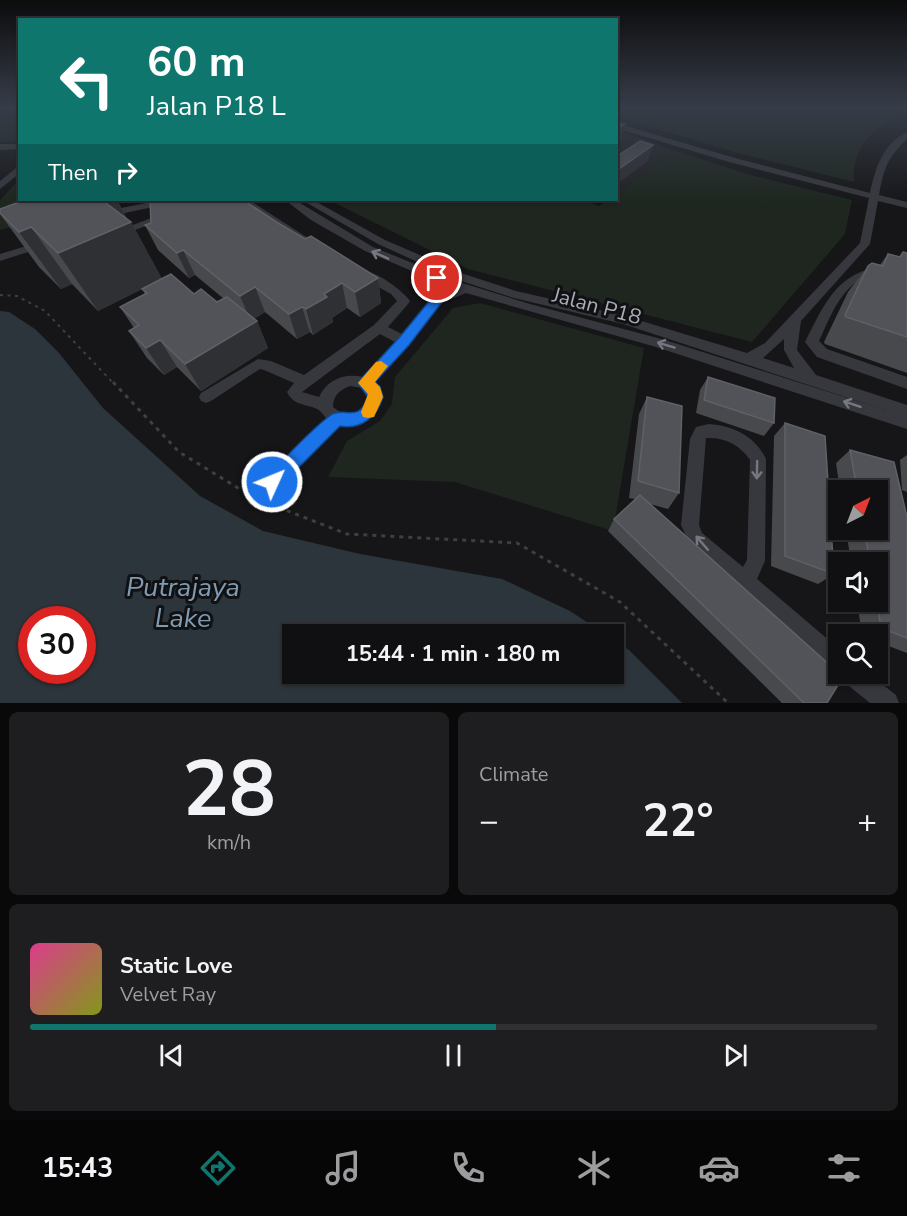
<!DOCTYPE html>
<meta charset="utf-8">
<style>
:root{--surface:#101012;--page:#1e1e20;--text:#f1f3f6;--muted:#9c9d9f;--line:#303032;--accent:#0f766e}
body{margin:0;font-family:"Nunito Sans",sans-serif;background:var(--page);color:var(--text);height:100vh;display:flex;flex-direction:column;font-size:22px;white-space:nowrap}
*{box-sizing:border-box;margin:0}
p{font-size:20px;color:var(--muted)}
.icon{flex:none;width:33px;height:33px;fill:none;stroke:currentColor;stroke-width:2;stroke-linecap:round;stroke-linejoin:round}
.map{position:relative;height:703px;overflow:hidden}
.drawer{display:flex;flex-direction:column;gap:9px;padding:9px;background:#09090a;flex:1}
.drawer>*{flex:none}
.guide{position:absolute;left:18px;top:18px;width:600px;height:183px;border-radius:0px;box-shadow:0 2px 4px #0004,0 0 0 2px var(--line);background:#0f766e;color:#fff;overflow:hidden}
.needle{width:39px;rotate:42deg}
.fabs{position:absolute;left:828px;top:480px;display:grid;gap:12px}
.fabs a{display:grid;place-items:center;width:60px;height:60px;border-radius:0px;background:var(--surface);box-shadow:0 2px 4px #0004,0 0 0 2px var(--line);font-size:30px}
.speed{position:absolute;left:18px;top:606px;display:flex;gap:12px;font-size:30px;font-weight:700;text-align:center}
.speed>*{display:grid;place-content:center;width:78px;height:78px;border-radius:50%;background:var(--surface);box-shadow:0 2px 4px #0004,0 0 0 2px var(--line);line-height:1}
.speed .limit{border:9px solid #d22;background:#fff;color:#111}
.pin{position:absolute;display:grid;place-items:center;width:51px;height:51px;color:#fff;margin:-26px;border:3px solid #fff;border-radius:50%;box-shadow:0 2px 6px #0007}
.me{position:absolute;width:66px;margin:-33px;rotate:46deg;stroke-linejoin:round;filter:drop-shadow(0 0 4px #0008)}
.turn{display:flex;align-items:center;gap:21px;height:126px;padding:0 30px;font-size:27px}
.turn .icon{width:78px;height:78px;stroke-width:2.5}
.turn b{display:block;font-size:42px;line-height:51px}
.then{display:flex;align-items:center;height:57px;padding:0 30px;background:#0003;gap:12px;font-size:22px}
.big{font-size:45px;font-weight:700;line-height:1.1}
.drawer .card{flex:1;display:flex;flex-direction:column;justify-content:center;gap:9px;min-width:0;padding:0 21px;border-radius:9px;background:var(--page)}
.drawer .dial{align-items:center;gap:0}
.dial b{font-size:78px;line-height:1}
.song{display:flex;align-items:center;gap:18px}
.cover{width:72px;height:72px;border-radius:9px;background:linear-gradient(135deg,hsl(330 70% 55%),hsl(70 70% 35%))}
.played{height:6px;border-radius:3px;background:linear-gradient(90deg,var(--accent) 55%,var(--line) 55%)}
.keys{display:flex;justify-content:space-around;direction:ltr}
.heat{display:flex;justify-content:space-between;align-items:center;font-size:33px;direction:ltr}
.drawer .tiles{flex:1;display:grid;gap:9px;grid-template-columns:1fr 1fr}
.card:last-child{grid-column:span 2}
.trip{position:absolute;left:282px;top:624px;width:342px;height:60px;border-radius:0px;background:var(--surface);box-shadow:0 2px 4px #0004,0 0 0 2px var(--line);font-weight:700;line-height:60px;text-align:center}
.tabs{display:flex;height:96px;justify-content:space-around;align-items:center;background:#060607;color:var(--muted)}
.tabs .icon{width:42px;height:42px}
.tabs .active{color:var(--accent)}
.tabs b{font-size:27px;color:var(--text)}
.map>svg:first-child{display:block}
.built{fill:#222225}
.green{fill:#1e261f}
.water{fill:#2c353c;fill-rule:evenodd}
.lines{fill:none;stroke-linecap:round;stroke-linejoin:round}
.path-far1{stroke:#3d3f44;stroke-width:2;stroke-dasharray:3 4.5;stroke-linecap:butt}
.path{stroke:#3d3f44;stroke-width:3;stroke-dasharray:4 5;stroke-linecap:butt}
.minor{fill:#37383d;fill-rule:evenodd}
.wall{fill:#47494d}
.shaded-wall{fill:#2f3033}
.building{fill:#525359;stroke:#5f6168;stroke-width:1.5}
.oneway{stroke:#757881}
.route{fill:#1a73e8;stroke:#114b97;stroke-width:1.5}
.slow{fill:#f59e0b}
.labels{text-anchor:middle;stroke-width:6;stroke-linejoin:round;paint-order:stroke}
.street-label{font-size:21px;fill:#a8adb8;stroke:#111113}
.near-water-label{font-size:27px;font-style:italic;fill:#7f9bb3;stroke:#111113}
</style>
<div class="map">
<svg width="907" height="703" viewBox="0 0 907 703">
<rect width="100%" height="100%" fill="#161618"/>
<polygon class="built" points="617,130 673,150 617,193"/>
<g class="green">
<polygon points="6,106 19,106 19,141 0,142 0,108"/>
<path d="M617 106H907V114C875 125 851 146 854 182L734 152 617 117Z"/>
<polygon points="673,150 747,174 852,200 845,234 752,342 468,269 331,201 583,200 599,206 608,200 616,200 617,193"/>
<polygon points="19,180 20,200 120,200 0,230 0,200"/>
<polygon points="480,303 644,348 613,531 455,482 328,477 347,441 380,421 392,404 395,377 453,308"/>
</g>
<path class="water" d="M0 311 9 312 35 329 59 353 103 408 200 496 263 531 360 554 502 579 570 611 605 634H292V674H614V640L629 650 682 703H0ZM32 620H82V670H32Z"/>
<g class="lines">
<polyline class="path-far1" points="0,295 17,296 45,311 114,384"/>
<g class="path">
<polyline points="113,382 179,452 243,491"/>
<polyline points="270,504 347,534 517,543 620,602 728,703"/>
</g>
<g class="minor">
<path d="M616 123 735 158 870 193C875 169 883 143 907 132V139C887 158 884 168 879 195L907 202V208L878 201 870 244 801 321 797 350 816 375 907 405V429L656 347 466 293 441 303 375 382C397 404 362 430 340 426L262 504 256 506 250 504 247 498 250 492 327 419C324 416 320 410 317 409 304 403 294 406 287 392L294 383 264 370 260 369 211 401 206 403 201 401 199 397 201 393 258 359 271 361 304 375 374 325 397 301 391 294 360 277 358 274 360 271C374 269 402 290 410 301L408 304 388 327 402 334 433 297 454 289 365 251 311 220 285 200H295L373 247 459 282 530 304 665 340 885 410 623 324 514 298 455 279 378 244 302 200H313L385 240 464 274 516 291 625 316 747 353 765 343 860 243 869 198 729 162 616 128ZM380 334 395 342 363 377C344 373 328 379 319 397L302 392ZM784 339V350L794 368 763 358ZM350 386 363 388 367 393V400C358 415 347 419 333 407 333 395 340 390 350 386Z"/>
<polygon points="0,144 20,144 20,149 0,150"/>
<polygon points="20,165 20,173 0,189 0,181"/>
<polygon points="161,200 177,200 172,203 106,217 101,214 106,211"/>
<polygon points="238,200 249,200 311,240 310,242 302,242"/>
<polygon points="167,212 172,215 171,217 121,235 117,236 112,233"/>
<polygon points="43,241 48,244 47,246 0,261 0,254"/>
<path d="M875 268 907 277V285C897 282 886 275 875 276 844 277 830 318 819 341L827 349 907 377V389L817 357 805 342C822 309 835 275 875 268Z"/>
<path d="M709 424C734 426 755 436 766 459L765 561 757 579 838 648V672L830 670 690 545 681 525 690 439 696 427ZM706 438C725 437 740 445 750 460L747 560 743 567 702 533 699 525Z"/>
<polygon points="841,674 869,674 896,695 899,703 870,703 844,682"/>
</g>
</g>
<g class="wall">
<polygon points="25,200 117,200 127,219 131,222 162,279 194,294 217,302 224,299 195,275 189,278 158,250 145,225 278,223 305,239 378,278 381,303 360,317 347,308 332,318 333,322 313,335 310,332 297,339 265,312 254,319 257,321 268,348 201,391 177,367 164,375 147,358 129,331 134,328 120,307 145,294 142,289 98,311 72,284 61,289 39,267 0,214 0,209"/>
<polygon points="903,252 907,253 907,373 825,344 824,342 848,292 868,266 880,265 888,254 899,257"/>
<polygon points="708,377 774,423 764,436 696,413 700,390"/>
<polygon points="647,397 679,493 668,509 650,504 827,703 782,703 608,531 614,519 635,499 629,498 639,414"/>
<polygon points="785,423 834,574 818,584 771,566 774,436"/>
<polygon points="850,450 907,517 907,653 878,642 878,634 862,634 857,602 878,602 878,562 851,562 846,530 878,530 878,490 840,490 836,463"/>
<polygon points="907,455 907,492 902,490 900,460"/>
</g>
<g class="shaded-wall">
<polygon points="625,124 621,140 616,143 616,129"/>
<polygon points="653,145 648,161 616,185 616,171"/>
<polygon points="114,200 117,200 129,223 131,222 162,279 98,311 58,253 106,203"/>
<polygon points="31,227 72,284 61,289 19,232"/>
<polygon points="183,250 195,275 189,278 177,253"/>
<polygon points="378,278 381,303 360,317 355,292"/>
<polygon points="342,283 347,308 332,318 333,322 313,335 306,309 324,294"/>
<polygon points="255,287 265,312 251,321 240,296"/>
<polygon points="302,307 310,332 297,339 289,314"/>
<polygon points="257,321 268,348 201,391 185,364"/>
<polygon points="160,340 177,367 164,375 146,348"/>
</g>
<g class="building">
<polygon points="616,122 625,124 616,129"/>
<polygon points="640,141 653,145 616,171 616,157"/>
<polygon points="25,200 114,200 106,203 131,222 58,253 31,227 19,232 0,213 0,209"/>
<polygon points="150,200 243,200 278,223 305,239 311,236 378,278 355,292 342,283 324,294 327,297 306,309 302,307 289,314 255,287 240,296 183,250 177,253 145,225 151,223"/>
<polygon points="903,252 907,253 907,337 846,317 845,315 868,266 872,263 883,266 888,254 900,257"/>
<polygon points="171,274 194,294 201,289 217,302 227,297 257,321 185,364 160,340 146,348 129,331 139,325 120,307 147,293 142,289"/>
<polygon points="708,377 775,398 774,423 704,400"/>
<polygon points="647,397 682,406 679,493 638,481"/>
<polygon points="785,423 825,436 834,574 785,556"/>
<polygon points="850,450 894,462 907,517 907,638 881,628 877,602 878,602 878,562 870,562 864,530 878,530 878,490 857,490"/>
<polygon points="640,495 843,677 827,703 804,703 614,519"/>
</g>
<defs><path id="oneway-shaft" d="M-6 0H5M1.5-3L5.5 0L1.5 3" fill="none" stroke-width="1.6" stroke-linecap="round" stroke-linejoin="round" transform="scale(1.5)"/></defs>
<g class="oneway">
<use href="#oneway-shaft" transform="translate(380 255) rotate(-156)"/>
<use href="#oneway-shaft" transform="translate(666 345) rotate(-163)"/>
<use href="#oneway-shaft" transform="translate(852 404) rotate(-162)"/>
<use href="#oneway-shaft" transform="translate(757 470) rotate(91)"/>
<use href="#oneway-shaft" transform="translate(702 543) rotate(-131)"/>
</g>
<linearGradient id="sky" x2="0" y2="1"><stop stop-color="#0c0c0d"/><stop offset="0.52" stop-color="#363c48"/><stop offset="1" stop-color="#363c48" stop-opacity="0"/></linearGradient>
<rect width="907" height="205" fill="url(#sky)"/>
<path class="route" d="M437 274 443 278 442 302 409 345 375 382 380 387 383 397C377 416 362 430 340 426L278 488 272 490 266 488 263 482 266 477C285 459 311 429 331 415 344 406 359 424 368 397L358 383 361 379 399 338 431 299V278Z"/>
<polygon class="slow" points="381,361 388,366 375,382 380,387 383,397 374,417 368,418 363,417 361,412 368,394 358,383 376,362"/>
<g class="labels">
<g class="street-label">
<text transform="translate(597 306) rotate(15)" y="7">Jalan P18</text>
</g>
<g class="near-water-label">
<text x="183" y="596">Putrajaya<tspan x="183" dy="31">Lake</tspan></text>
</g>
</g>
</svg>
<div class="fabs">
<a><svg class="needle" viewBox="-14 -14 28 28"><path d="M0-13l5 13h-10z" fill="#e53935"/><path d="M0 13l5-13h-10z" fill="#9c9d9f"/></svg></a>
<a><svg class="icon" aria-label="sound" viewBox="0 0 24 24"><path d="M4 9h4l5-4v14l-5-4H4zM17 9q2 3 0 6"/></svg></a>
<a><svg class="icon" aria-label="search" viewBox="0 0 24 24"><circle cx="10" cy="10" r="6"/><path d="M15 15l6 6"/></svg></a>
</div>
<div class="speed"><div class="limit">30</div></div>
<div class="pin" style="left:437px;top:278px;background:#d93025"><svg class="icon" aria-label="arrive" viewBox="0 0 24 24"><path d="M6 21V4h12l-3 4 3 4H6"/></svg></div>
<svg class="me" style="left:272px;top:482px" viewBox="-20 -20 40 40"><circle r="17" fill="#1a73e8" stroke="#fff" stroke-width="3"/><path d="M0-11L8 9 0 5-8 9z" fill="#fff"/></svg>
<div class="trip">15:44 · 1 min · 180 m</div>
<div class="guide">
<div class="turn"><svg class="icon" aria-label="left" viewBox="0 0 24 24"><path d="M17 20v-9H6M10 6l-5 5 5 5"/></svg><div><b>60 m</b>Jalan P18 L</div></div>
<div class="then">Then<svg class="icon" aria-label="right" viewBox="0 0 24 24"><path d="M7 20v-9h11M14 6l5 5-5 5"/></svg></div>
</div>
</div>
<section class="drawer">
<div class="tiles">
<div class="card dial"><b>28</b><p>km/h</p></div>
<div class="card"><p>Climate</p>
<div class="heat"><a>−</a><b class="big">22°</b><a>+</a></div>
</div>
<div class="card">
<div class="song"><i class="cover"></i><div><b>Static Love</b><p>Velvet Ray</p></div></div>
<div class="played"></div>
<div class="keys"><svg class="icon" aria-label="previous" viewBox="0 0 24 24"><path d="M18 5L8 12l10 7zM5 5v14"/></svg><svg class="icon" aria-label="pause" viewBox="0 0 24 24"><path d="M8 5v14M16 5v14"/></svg><svg class="icon" aria-label="next" viewBox="0 0 24 24"><path d="M6 5l10 7-10 7zM19 5v14"/></svg></div>
</div>
</div>
</section>
<nav class="tabs">
<b>15:43</b>
<svg class="icon active" aria-label="directions" viewBox="0 0 24 24"><path d="M12 3l9 9-9 9-9-9zM9 14v-3h6M13 9l2 2-2 2"/></svg>
<svg class="icon" aria-label="music" viewBox="0 0 24 24"><path d="M9 18V5l10-2v13"/><circle cx="6" cy="18" r="3"/><circle cx="16" cy="16" r="3"/></svg>
<svg class="icon" aria-label="phone" viewBox="0 0 24 24"><path d="M5 4h4l2 5-3 2q2 4 5 5l2-3 5 2v4C11 20 4 13 5 4z"/></svg>
<svg class="icon" aria-label="climate" viewBox="0 0 24 24"><path d="M12 3v18M4 7l16 10M4 17L20 7"/></svg>
<svg class="icon" aria-label="car" viewBox="0 0 24 24"><path d="M5 17H2v-5l4-1 3-4h7l3 4 3 1v5h-3M9 17h6M6 11h13"/><circle cx="7" cy="17" r="2"/><circle cx="17" cy="17" r="2"/></svg>
<svg class="icon" aria-label="filters" viewBox="0 0 24 24"><path d="M4 7h16M4 17h16"/><circle cx="9" cy="7" r="2"/><circle cx="15" cy="17" r="2"/></svg>
</nav>
